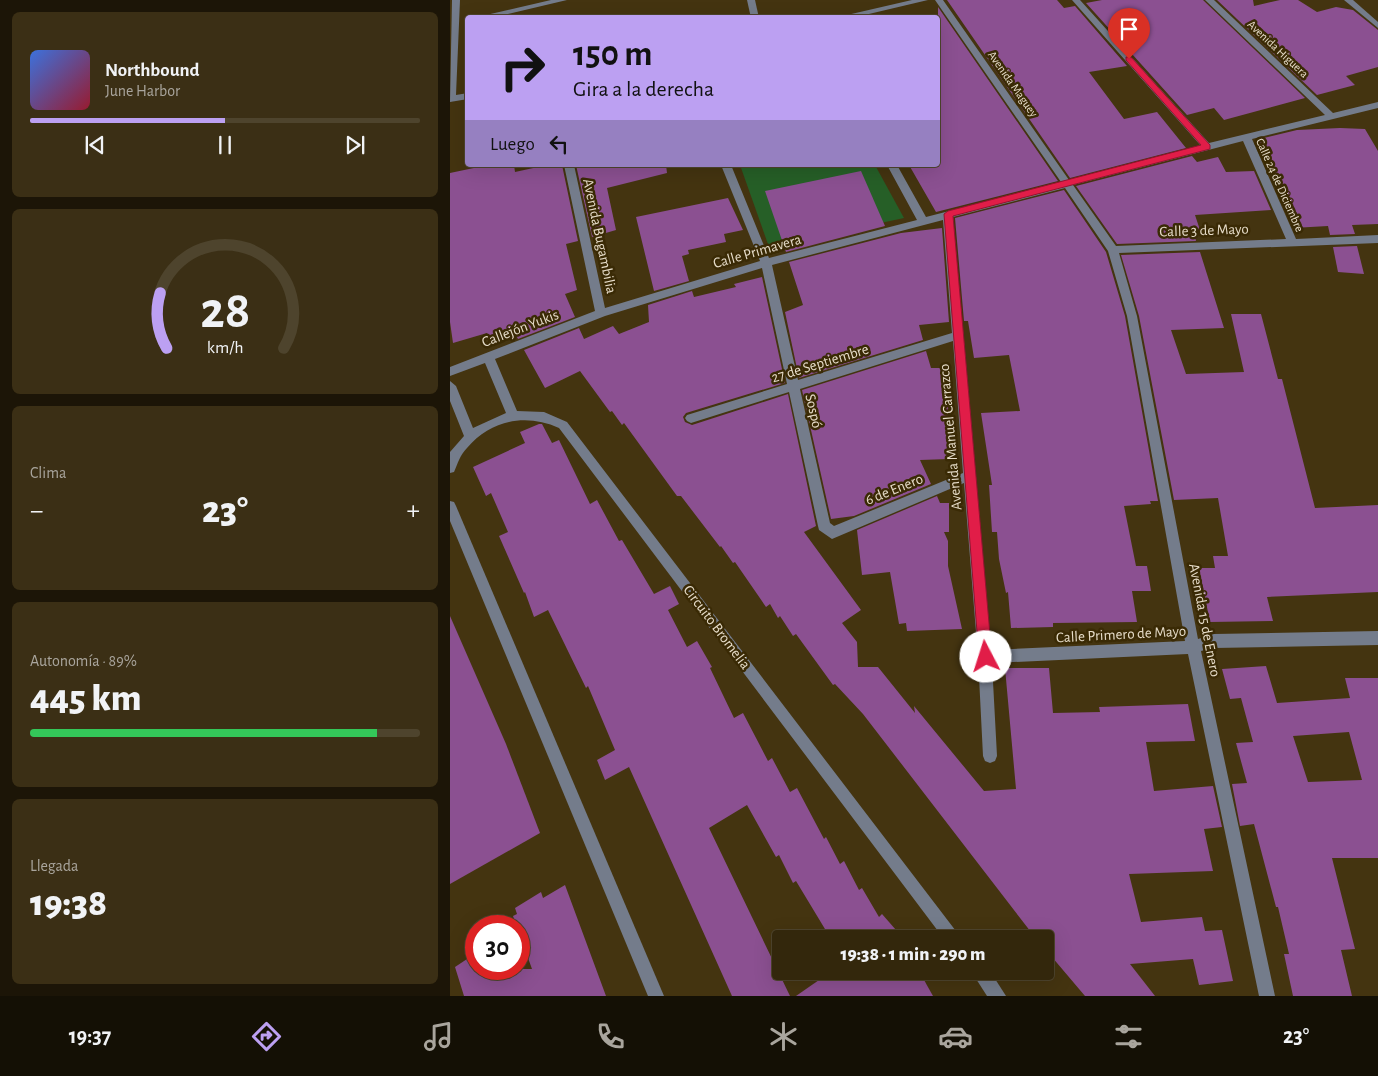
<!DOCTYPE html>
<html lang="es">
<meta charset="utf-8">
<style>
:root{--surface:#33270c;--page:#3b2f15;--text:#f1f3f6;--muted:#a9a59d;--line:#4e442d;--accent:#bca0f2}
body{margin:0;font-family:"Alegreya Sans",sans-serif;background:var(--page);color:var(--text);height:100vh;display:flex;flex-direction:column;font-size:19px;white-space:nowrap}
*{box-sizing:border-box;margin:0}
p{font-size:16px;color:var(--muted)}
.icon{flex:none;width:28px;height:28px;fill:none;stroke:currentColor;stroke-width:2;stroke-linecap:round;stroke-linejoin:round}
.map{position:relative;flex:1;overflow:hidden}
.side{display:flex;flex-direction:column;gap:12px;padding:12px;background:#1c1507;width:450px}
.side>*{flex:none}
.guide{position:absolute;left:15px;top:15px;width:475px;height:152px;border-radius:5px;box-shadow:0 5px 20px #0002,0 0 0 1px var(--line);background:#bca0f2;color:#111;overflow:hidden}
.speed{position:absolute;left:15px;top:915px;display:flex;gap:10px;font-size:25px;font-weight:700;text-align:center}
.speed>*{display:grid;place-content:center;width:65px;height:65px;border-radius:50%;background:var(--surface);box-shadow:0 5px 20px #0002,0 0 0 1px var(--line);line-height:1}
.speed .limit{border:8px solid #d22;background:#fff;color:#111}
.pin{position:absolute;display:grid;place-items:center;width:42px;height:42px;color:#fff;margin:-51px -21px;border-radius:50% 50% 50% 0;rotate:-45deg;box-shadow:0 0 5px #0007}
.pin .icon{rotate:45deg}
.me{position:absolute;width:55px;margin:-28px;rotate:355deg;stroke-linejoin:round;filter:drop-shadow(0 0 4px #0008)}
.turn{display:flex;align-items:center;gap:18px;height:105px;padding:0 25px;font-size:22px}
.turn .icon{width:65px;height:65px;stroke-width:2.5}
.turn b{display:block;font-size:35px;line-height:42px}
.then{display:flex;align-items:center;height:48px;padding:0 25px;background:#0003;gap:10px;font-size:19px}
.big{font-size:38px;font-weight:800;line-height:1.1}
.side .widget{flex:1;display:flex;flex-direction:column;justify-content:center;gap:8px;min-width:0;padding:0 18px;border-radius:8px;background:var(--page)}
.side .dial{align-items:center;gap:0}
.dial svg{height:130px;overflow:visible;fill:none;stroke:var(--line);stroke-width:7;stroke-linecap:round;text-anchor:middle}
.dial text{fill:var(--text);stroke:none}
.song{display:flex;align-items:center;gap:15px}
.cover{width:60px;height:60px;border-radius:8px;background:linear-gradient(135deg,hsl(220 70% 55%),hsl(350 70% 35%))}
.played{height:5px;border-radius:2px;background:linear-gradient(90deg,var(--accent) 50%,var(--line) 50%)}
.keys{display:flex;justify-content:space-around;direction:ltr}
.heat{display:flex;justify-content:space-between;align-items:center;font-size:28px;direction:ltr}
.charge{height:8px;border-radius:4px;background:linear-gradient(90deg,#34c759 89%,var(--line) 0)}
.trip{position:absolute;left:322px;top:930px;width:282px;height:50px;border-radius:5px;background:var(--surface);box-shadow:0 5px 20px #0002,0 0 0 1px var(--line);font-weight:800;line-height:50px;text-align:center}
.tabs{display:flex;height:80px;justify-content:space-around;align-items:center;background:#141005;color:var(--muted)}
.tabs .icon{width:35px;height:35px}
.tabs .active{color:var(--accent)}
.tabs b{font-size:22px;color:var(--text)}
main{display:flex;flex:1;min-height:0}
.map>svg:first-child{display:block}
.green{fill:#265f27}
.building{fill:#8b5091;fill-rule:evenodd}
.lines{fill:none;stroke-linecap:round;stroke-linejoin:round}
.minor{fill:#747c8b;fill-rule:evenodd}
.route{fill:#e11d48;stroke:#92132f}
.labels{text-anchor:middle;stroke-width:5;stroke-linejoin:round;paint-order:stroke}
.far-street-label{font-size:12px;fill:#e7ddca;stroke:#3a2a05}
.street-label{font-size:15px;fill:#e7ddca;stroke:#3a2a05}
</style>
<main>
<section class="side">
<div class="widget">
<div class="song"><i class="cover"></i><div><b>Northbound</b><p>June Harbor</p></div></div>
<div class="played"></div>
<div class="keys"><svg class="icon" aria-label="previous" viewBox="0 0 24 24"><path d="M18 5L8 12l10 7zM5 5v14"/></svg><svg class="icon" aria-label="pause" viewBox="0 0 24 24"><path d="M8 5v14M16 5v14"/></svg><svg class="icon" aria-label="next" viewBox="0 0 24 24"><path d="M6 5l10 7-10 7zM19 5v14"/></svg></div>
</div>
<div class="widget dial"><svg viewBox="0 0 100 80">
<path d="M14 69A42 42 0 1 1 86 69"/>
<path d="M14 69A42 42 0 0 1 10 35" stroke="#bca0f2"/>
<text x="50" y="56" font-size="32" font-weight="700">28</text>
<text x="50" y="72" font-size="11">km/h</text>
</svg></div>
<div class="widget"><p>Clima</p>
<div class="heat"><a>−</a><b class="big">23°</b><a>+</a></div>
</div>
<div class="widget"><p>Autonomía · 89%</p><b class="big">445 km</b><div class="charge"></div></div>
<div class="widget"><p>Llegada</p><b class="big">19:38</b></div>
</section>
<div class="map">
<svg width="928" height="996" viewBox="0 0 928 996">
<rect width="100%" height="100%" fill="#443410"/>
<polygon class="green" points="290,165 425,165 454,218 319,247"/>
<g class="building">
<polygon points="497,0 607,0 614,8 625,6 677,66 639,72 674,119 707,112 736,148 620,178"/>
<polygon points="652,0 753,0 855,98 774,120 764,108 737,115 636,3"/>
<polygon points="767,0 803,0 804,6 830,0 848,0 867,12 886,7 903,10 928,30 928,67 896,76 905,85 867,95"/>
<polygon points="488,7 608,181 486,212 459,165 488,165"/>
<polygon points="890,128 915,129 928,151 928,224 902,225 905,234 880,235 878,226 843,228 806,140 847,130"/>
<polygon points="742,156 747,162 768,157 776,172 804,171 821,210 745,215 751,233 744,233 746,241 667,244 626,186"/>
<polygon points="38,165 64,165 65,172 97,165 112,165 128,241 116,244 127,290 115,294 125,317 68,339 63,329 39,337 37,333 3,343 0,322 0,173"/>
<polygon points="126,165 216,165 217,173 157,188 166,230 142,237"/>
<polygon points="411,171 435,226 336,252 315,191"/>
<polygon points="614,190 656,252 675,316 708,501 700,501 701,504 674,506 686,566 697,566 701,591 682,591 687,622 603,623 603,627 561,628 558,592 556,593 549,559 547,532 542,532 539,485 542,485 531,413 570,411 559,355 524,358 518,321 514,321 505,218"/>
<polygon points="278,198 293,230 274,234 276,242 238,250 239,254 232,256 239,281 204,291 186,217"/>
<polygon points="492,228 499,322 469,325 473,340 349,378 335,312 353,305 339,262 451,233"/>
<polygon points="907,246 914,274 888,272 883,247"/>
<polygon points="750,252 774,328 721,330 736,374 794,372 781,314 811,314 828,379 832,379 865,508 928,505 928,592 817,597 823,621 760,622 749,568 765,568 763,556 778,556 768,498 724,500 689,316 671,255"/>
<polygon points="312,277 335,383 236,413 233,417 235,422 242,425 338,394 366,526 354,532 411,610 392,623 407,642 408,667 428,667 465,713 464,706 534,791 566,789 555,668 599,668 603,713 650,712 649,707 738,704 745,741 696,742 704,791 763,786 772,827 754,829 763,871 679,874 691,922 752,917 755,931 772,930 783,981 749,985 743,959 680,964 705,996 635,996 596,950 596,939 588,939 584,936 413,714 385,684 383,685 346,634 343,636 330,616 328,618 320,604 316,607 285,562 283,563 271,546 270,547 231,496 227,496 174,423 172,425 162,411 160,412 130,371 95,388 74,350 129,328 134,339 163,326 169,334 199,322 198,305 242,291 244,297 286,287 284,284"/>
<polygon points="476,351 481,368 497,368 499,459 470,460 481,484 404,516 381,519 352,390"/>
<polygon points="89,424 92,424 102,443 109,440 140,504 147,500 169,541 172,540 204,594 220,586 229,604 218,610 237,647 247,641 262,667 260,668 284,718 293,713 318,761 322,758 340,792 347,788 374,839 376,837 390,864 394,861 409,890 412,888 429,917 432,914 446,930 435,939 381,939 346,881 343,883 329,855 326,857 297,805 259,828 340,996 282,996 179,767 155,780 147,760 165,750 138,686 136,688 98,610 84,617 75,592 74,593 49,536 58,532 41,493 36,496 23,467 75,443 70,432"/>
<polygon points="487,496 490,503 499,503 499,532 494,532 498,541 498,566 512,629 457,631 456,623 449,624 440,572 412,575 407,530"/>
<polygon points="0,616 56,744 90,833 0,884"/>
<path d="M816 666 827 703 900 698 895 678H928V858H882L905 949 891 950 902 996H843L834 954H839L828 907H826L804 824 790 826 782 784 797 783 786 743 803 742 791 698 780 699 772 669ZM899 732 912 780 858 782 843 736Z"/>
<polygon points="115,885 156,996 14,996 5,967 26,953 26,969 82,969 63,916 67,914 65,908 91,892 93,898"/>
<polygon points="382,971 469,971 483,996 346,996"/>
</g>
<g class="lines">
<g class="minor">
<polygon points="2,0 10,0 6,95 18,93 18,99 0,102"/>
<polygon points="101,0 117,0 41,18 23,18"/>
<polygon points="297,0 305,0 309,18 301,18"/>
<polygon points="462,0 478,0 402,18 384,18"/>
<path d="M485 0H493L619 180 751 146 622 0H630L759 143 875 115 755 0H764L883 113 928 102V108L802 139 846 239 928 235V243L669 253 687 316 748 639 764 634 928 631V645L764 648 751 651 825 996H809L738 654 542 663 547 756 545 761 540 763 535 761 533 756 528 657 514 483 382 539 369 530 368 526 339 392 241 423 237 421 235 418 237 415 337 384 312 268 155 316 45 359 67 411 94 412 117 422 512 939H494L109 428C76 413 41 420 17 448 10 455 8 463 4 472L0 473V452L14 436 0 401V381L6 386 23 428 56 413 35 363 0 376V367L145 311 114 165H124L155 308 310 261 271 165H281L319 258 467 220 437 165H447L476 217 611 182ZM793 141 836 239 666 246 623 185ZM615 188 658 251 677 316 735 641 541 650 503 217ZM493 220 502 333 348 380 322 265ZM503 341 513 473 384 526 380 523 350 389Z"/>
<polygon points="894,0 903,0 928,22 928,28"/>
<polygon points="0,501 4,502 6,506 214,996 198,996 0,521"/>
<polygon points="521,971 540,971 556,996 537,996"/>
</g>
</g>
<polygon class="route" points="676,57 681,57 760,145 760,149 503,216 542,657 540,661 536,663 531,661 529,657 494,214 498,211 751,145 676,60"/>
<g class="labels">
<g class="far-street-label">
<text transform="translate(828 49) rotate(43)" y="4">Avenida Higuera</text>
<text transform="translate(563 84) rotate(55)" y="4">Avenida Maguey</text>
<text transform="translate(830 185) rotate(66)" y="4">Calle 24 de Diciembre</text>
</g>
<g class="street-label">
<text transform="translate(754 230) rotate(-2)" y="5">Calle 3 de Mayo</text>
<text transform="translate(150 236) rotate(78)" y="5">Avenida Bugambilia</text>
<text transform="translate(307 251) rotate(-16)" y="5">Calle Primavera</text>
<text transform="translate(70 328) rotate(-21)" y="5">Callejón Yukis</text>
<text transform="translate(370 363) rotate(-17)" y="5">27 de Septiembre</text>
<text transform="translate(364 411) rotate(77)" y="5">Sospó</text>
<text transform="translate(500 437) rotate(-95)" y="5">Avenida Manuel Carrazco</text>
<text transform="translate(444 489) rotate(-22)" y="5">6 de Enero</text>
<text transform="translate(755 620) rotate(79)" y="5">Avenida 15 de Enero</text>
<text transform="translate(267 627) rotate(53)" y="5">Circuito Bromelia</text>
<text transform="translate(671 634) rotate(-3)" y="5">Calle Primero de Mayo</text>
</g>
</g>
</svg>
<div class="speed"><div class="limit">30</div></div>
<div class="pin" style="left:679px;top:59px;background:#d93025"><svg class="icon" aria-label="arrive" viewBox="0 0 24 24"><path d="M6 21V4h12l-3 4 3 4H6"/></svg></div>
<svg class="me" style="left:536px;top:657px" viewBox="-20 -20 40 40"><circle r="19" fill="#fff"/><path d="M0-13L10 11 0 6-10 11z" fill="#e11d48"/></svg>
<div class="trip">19:38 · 1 min · 290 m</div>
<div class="guide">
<div class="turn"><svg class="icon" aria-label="right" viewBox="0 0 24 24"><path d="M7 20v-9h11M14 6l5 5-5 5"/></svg><div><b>150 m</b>Gira a la derecha</div></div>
<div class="then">Luego<svg class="icon" aria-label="left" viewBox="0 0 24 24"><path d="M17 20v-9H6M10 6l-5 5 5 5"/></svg></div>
</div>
</div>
</main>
<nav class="tabs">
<b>19:37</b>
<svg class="icon active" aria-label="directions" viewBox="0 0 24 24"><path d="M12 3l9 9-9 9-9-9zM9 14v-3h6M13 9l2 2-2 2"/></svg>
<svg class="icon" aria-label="music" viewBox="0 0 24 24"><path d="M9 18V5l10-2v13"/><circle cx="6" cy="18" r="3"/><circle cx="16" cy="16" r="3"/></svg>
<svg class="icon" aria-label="phone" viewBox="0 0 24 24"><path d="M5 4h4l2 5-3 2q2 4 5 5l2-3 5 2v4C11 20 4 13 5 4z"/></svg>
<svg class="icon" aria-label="climate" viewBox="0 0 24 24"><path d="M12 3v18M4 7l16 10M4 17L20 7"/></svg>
<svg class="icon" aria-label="car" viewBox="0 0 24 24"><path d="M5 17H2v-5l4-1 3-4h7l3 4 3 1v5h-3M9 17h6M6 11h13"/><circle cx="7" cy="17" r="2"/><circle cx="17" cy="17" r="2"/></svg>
<svg class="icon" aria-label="filters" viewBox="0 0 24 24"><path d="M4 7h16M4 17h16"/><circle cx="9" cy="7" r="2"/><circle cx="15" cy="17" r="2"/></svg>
<b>23°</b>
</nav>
